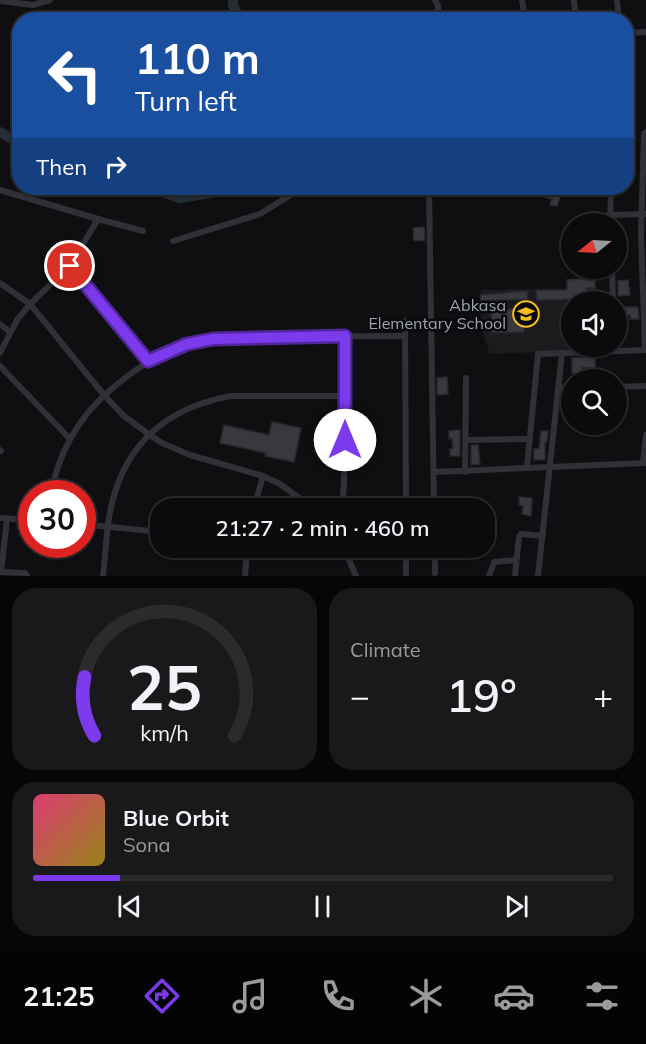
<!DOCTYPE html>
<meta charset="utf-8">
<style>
:root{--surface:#0b0b0d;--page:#19191b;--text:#f1f3f6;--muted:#9a9b9d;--line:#2b2b2e;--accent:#7c3aed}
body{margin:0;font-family:Mulish,sans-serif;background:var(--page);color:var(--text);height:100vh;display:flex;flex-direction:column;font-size:22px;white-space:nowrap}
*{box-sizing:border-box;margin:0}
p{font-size:20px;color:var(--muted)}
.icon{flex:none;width:33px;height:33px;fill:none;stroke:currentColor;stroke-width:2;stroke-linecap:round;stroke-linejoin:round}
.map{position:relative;height:576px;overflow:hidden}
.panel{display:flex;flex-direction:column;gap:12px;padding:12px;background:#060607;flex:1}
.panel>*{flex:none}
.hud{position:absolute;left:12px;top:12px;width:622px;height:183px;border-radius:24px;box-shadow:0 2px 4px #0004,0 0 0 2px var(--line);background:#1a4fa0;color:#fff;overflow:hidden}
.needle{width:39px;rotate:252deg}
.fabs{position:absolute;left:561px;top:213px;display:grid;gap:12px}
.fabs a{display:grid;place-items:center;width:66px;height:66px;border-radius:50%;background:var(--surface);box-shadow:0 2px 4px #0004,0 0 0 2px var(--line);font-size:30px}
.speed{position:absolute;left:18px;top:480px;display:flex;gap:12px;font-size:30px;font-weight:700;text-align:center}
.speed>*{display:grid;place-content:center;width:78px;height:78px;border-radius:50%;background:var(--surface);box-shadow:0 2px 4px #0004,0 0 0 2px var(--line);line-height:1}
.speed .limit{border:9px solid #d22;background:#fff;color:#111}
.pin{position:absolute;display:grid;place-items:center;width:51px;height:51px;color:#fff;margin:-26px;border:3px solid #fff;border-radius:50%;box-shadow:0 2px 6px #0007}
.me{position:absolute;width:66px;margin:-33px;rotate:0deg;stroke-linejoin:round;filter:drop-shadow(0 0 4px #0008)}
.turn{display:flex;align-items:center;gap:21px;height:126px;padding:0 24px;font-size:27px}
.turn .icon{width:78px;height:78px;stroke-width:2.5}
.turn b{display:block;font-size:42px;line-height:51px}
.then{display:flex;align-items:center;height:57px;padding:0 24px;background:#0003;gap:12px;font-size:22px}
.big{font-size:45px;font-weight:600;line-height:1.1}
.panel .widget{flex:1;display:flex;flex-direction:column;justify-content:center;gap:9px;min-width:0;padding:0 21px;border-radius:24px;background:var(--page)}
.panel .dial{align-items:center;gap:0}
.dial svg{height:156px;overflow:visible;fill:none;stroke:var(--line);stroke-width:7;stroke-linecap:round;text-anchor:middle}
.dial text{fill:var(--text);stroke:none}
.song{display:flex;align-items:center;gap:18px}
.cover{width:72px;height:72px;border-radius:9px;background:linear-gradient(135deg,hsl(340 70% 55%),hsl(50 70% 35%))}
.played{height:6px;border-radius:3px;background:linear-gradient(90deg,var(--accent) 15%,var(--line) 15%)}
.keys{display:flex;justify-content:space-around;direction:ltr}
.heat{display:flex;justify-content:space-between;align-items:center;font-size:33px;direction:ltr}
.panel .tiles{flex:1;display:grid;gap:12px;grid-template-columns:1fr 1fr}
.widget:last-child{grid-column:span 2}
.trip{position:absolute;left:150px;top:498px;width:345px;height:60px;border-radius:24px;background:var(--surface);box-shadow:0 2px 4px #0004,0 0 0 2px var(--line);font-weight:600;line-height:60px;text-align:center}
.tab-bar{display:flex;height:96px;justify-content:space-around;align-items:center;background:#040405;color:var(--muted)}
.tab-bar .icon{width:42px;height:42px}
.tab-bar .current{color:var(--accent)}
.tab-bar b{font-size:27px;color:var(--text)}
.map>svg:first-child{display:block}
.built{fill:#1b1b1e}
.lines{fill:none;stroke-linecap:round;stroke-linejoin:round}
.river{stroke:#252d35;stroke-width:10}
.building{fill:#38393e;stroke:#29292d;stroke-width:1.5}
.street{stroke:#303136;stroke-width:6}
.route-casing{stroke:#51269a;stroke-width:15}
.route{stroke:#7c3aed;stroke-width:10}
.labels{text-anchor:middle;stroke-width:5;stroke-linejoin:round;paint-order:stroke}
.poi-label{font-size:16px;fill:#9fa4b2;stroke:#0a0a0c;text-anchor:end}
</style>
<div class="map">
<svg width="646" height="576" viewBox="0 0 646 576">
<rect width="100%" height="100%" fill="#0f0f11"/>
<polygon class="built" points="597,288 597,301 572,302 572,346 599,347 600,350 490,354 481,327 481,290"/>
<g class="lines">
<g class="river">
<polyline points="233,0 233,5 241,20"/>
<polyline points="0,132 20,144"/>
<polyline points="150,188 180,198 241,188"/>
</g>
</g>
<g class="building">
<polygon points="547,191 561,195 557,206 550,205 552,199 545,197"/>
<polygon points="424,227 425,240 414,241 413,228"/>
<polygon points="595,278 595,288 586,288 586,299 537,300 536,290 567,290 567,280"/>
<polygon points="628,280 630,295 618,296 618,281"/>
<polygon points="527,291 528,299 481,301 480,295"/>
<polygon points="616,307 638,307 639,319 630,319 630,315 617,315"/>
<polygon points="505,309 523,309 524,332 492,333 491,310"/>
<polygon points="588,357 595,357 595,368 582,367 583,373 572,373 572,358"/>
<polygon points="447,377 448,394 437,395 437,378"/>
<polygon points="272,422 301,428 294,462 265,456 266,453 220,443 224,425 269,435"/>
<polygon points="460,430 460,456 450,456 450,449 453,449 452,438 449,439 449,431"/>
<polygon points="541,431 548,431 547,442 545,442 545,460 534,460 534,449 539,449"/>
<polygon points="471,445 478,445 480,464 471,465"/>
<polygon points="519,497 532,498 531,516 522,514 523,506 519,505"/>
</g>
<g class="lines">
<g class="street">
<polyline points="435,0 438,6 439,20"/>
<polyline points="522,0 525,20"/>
<polyline points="574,0 576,20"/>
<polyline points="617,0 619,20"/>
<polyline points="0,1 33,5 50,0"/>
<polyline points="414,14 426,16 429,20"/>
<polyline points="627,33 646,32"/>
<polyline points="429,188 434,508"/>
<polyline points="0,190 98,219 70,266 30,304 17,320 0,353"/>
<polyline points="98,219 143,231"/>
<polyline points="590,220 610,215 646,214"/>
<polyline points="610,224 611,188"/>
<polyline points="173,241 260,214 302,188"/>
<polyline points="70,266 148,361"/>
<polyline points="612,268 613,302"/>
<polyline points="0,283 30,304 104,395 124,416 150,435 162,443 190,455 263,476 280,484 313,508"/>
<polyline points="405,321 406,508"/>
<polyline points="0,324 10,332"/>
<polyline points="645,350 641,235 644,134 646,132"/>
<polyline points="0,366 70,439"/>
<polyline points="616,387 646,386"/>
<polyline points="559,388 572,388"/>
<polyline points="466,440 529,439"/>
<polyline points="0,450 1,451"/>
<polyline points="643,462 646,435"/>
<polyline points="527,467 538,354 646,350"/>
<polyline points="434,472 646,463"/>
<polyline points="465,472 466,378"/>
<path d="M51 494C58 454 78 418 108 392 132 371 154 356 185 345 215 334 249 337 280 337 321 336 363 336 404 336"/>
<polyline points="254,508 263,476"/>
<polyline points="336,508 343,497 344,485 345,336"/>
<polyline points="0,518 32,520"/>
<polyline points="7,519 1,572 25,573 27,576"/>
<polyline points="82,524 160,532"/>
<polyline points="162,548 165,552 191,553 194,548"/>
<polyline points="344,548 356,576"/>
<polyline points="406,548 406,576"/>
<polyline points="435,548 435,573"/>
<path d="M103 576C106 552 106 526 112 503 127 441 170 407 231 396H345"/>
<polyline points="245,576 247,548"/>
<polyline points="489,576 494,562 516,560"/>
<polyline points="515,576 519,536 521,534 543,536"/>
<polyline points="538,576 562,353"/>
</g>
</g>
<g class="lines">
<g class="route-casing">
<polyline id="route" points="70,266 148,361 187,344 213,339 345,336 345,440"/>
</g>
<use href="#route" class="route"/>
</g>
<defs>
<g id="school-ring" transform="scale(1.35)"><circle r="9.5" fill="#0a0a0c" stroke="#fbbd1d" stroke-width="1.5"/><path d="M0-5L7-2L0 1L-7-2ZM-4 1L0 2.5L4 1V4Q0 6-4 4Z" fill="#fbbd1d"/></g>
</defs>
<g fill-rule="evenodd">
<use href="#school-ring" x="526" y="314"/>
</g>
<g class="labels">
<g class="poi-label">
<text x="506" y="311">Abkasa<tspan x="506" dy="18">Elementary School</tspan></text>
</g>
</g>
</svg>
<div class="fabs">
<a><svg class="needle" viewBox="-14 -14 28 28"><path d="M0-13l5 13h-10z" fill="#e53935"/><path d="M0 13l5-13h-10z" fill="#9a9b9d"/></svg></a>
<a><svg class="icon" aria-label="sound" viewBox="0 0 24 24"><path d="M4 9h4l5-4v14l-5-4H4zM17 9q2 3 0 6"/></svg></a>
<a><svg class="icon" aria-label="search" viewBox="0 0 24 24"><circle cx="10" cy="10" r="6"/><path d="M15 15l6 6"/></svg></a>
</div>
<div class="speed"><div class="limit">30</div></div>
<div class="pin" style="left:70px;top:266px;background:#d93025"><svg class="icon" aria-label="arrive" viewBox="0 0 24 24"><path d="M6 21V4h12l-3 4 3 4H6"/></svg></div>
<svg class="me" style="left:345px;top:440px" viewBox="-20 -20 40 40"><circle r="19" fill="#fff"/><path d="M0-13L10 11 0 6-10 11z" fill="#7c3aed"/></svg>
<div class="trip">21:27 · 2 min · 460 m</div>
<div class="hud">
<div class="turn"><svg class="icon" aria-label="left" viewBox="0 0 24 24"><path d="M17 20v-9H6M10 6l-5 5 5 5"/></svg><div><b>110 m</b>Turn left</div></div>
<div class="then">Then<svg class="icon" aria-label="right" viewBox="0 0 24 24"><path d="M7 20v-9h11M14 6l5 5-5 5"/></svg></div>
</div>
</div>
<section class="panel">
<div class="tiles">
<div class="widget dial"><svg viewBox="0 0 100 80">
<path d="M14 69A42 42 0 1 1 86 69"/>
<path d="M14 69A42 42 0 0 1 9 39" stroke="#7c3aed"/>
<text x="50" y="56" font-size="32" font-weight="700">25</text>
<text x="50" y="72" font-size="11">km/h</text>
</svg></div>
<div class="widget"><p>Climate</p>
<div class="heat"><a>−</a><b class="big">19°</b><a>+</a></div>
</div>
<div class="widget">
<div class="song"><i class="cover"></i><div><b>Blue Orbit</b><p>Sona</p></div></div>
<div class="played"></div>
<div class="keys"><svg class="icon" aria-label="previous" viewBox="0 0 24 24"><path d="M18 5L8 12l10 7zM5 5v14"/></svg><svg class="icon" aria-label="pause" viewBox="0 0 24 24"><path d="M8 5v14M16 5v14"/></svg><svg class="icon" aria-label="next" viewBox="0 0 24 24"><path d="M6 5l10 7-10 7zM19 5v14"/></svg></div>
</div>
</div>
</section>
<nav class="tab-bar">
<b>21:25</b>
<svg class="icon current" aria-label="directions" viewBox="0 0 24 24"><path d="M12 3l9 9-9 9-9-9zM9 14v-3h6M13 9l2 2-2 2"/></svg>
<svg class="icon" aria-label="music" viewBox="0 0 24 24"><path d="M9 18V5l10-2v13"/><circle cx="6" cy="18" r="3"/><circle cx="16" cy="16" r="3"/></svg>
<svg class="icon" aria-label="phone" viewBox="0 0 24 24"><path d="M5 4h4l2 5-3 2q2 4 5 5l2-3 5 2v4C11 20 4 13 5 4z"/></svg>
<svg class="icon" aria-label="climate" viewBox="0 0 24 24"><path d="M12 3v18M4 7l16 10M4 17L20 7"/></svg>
<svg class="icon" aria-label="car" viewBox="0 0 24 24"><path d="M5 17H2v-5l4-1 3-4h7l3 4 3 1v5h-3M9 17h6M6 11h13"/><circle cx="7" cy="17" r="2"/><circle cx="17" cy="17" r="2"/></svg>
<svg class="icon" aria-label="filters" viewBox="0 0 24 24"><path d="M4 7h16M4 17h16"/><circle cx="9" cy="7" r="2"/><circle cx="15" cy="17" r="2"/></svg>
</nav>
